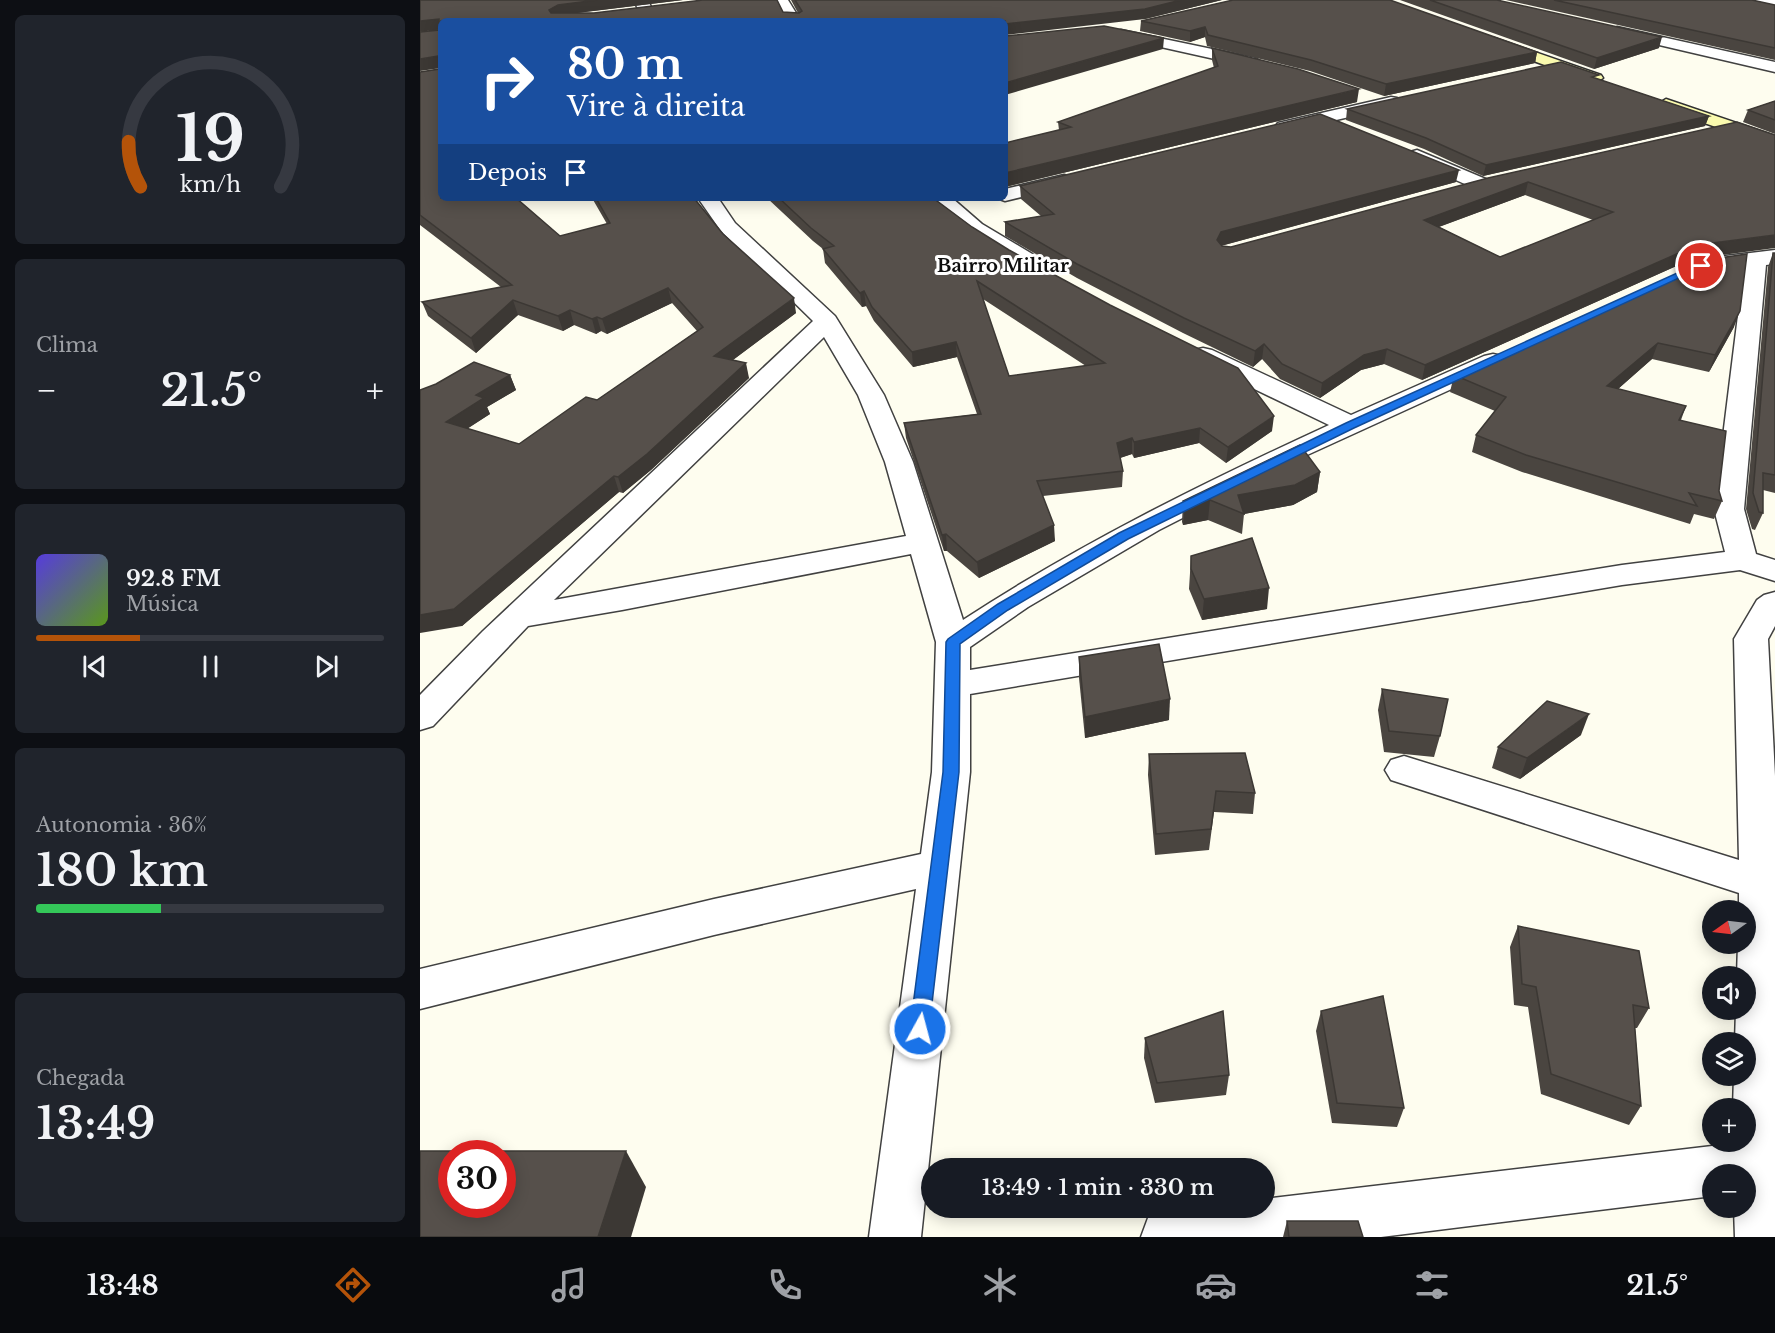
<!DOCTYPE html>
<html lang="pt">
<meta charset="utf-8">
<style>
:root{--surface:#171b24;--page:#20242c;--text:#f1f3f6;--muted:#9ea1a6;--line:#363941;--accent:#b45309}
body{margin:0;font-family:"Libre Baskerville",serif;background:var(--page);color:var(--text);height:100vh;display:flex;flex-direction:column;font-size:22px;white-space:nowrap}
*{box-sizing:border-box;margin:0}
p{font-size:20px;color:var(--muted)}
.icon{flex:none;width:33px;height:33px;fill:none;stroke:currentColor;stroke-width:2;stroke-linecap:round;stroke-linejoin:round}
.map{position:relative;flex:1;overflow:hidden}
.details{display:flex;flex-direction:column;gap:15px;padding:15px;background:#0d0f14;width:420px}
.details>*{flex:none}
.top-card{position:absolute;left:18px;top:18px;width:570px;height:183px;border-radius:9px;box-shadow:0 3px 15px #0003;background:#1a4fa0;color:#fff;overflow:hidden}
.needle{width:39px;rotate:256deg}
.tools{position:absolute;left:1282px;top:900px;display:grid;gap:12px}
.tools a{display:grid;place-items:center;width:54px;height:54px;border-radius:50%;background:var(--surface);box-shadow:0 3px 15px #0003;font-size:30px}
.speed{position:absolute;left:18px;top:1140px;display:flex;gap:12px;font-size:30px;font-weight:700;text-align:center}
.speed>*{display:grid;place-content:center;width:78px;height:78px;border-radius:50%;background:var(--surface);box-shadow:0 3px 15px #0003;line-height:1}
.speed .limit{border:9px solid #d22;background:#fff;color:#111}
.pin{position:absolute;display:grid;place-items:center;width:51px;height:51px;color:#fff;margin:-26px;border:3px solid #fff;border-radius:50%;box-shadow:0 2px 6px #0007}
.me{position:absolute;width:66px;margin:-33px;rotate:7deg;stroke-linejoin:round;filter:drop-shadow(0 0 4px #0008)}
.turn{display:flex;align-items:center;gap:21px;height:126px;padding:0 30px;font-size:27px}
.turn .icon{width:78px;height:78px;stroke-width:2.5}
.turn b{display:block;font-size:42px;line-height:51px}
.then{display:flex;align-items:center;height:57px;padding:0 30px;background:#0003;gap:12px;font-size:22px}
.big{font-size:45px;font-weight:600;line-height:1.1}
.details .widget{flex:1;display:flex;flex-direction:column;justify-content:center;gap:9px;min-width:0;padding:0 21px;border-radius:9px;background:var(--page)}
.details .dial{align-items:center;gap:0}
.dial svg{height:156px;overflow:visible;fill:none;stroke:var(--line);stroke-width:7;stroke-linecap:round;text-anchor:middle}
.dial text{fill:var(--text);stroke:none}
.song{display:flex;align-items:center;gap:18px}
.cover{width:72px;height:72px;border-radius:9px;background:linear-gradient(135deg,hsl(250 70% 55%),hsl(90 70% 35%))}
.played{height:6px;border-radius:3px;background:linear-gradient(90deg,var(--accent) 30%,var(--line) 30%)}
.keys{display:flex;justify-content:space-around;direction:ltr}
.heat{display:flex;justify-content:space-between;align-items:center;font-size:33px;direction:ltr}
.charge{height:9px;border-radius:4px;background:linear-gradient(90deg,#34c759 36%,var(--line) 0)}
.trip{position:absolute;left:501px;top:1158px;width:354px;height:60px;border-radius:30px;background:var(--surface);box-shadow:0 3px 15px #0003;font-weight:600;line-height:60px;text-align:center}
.menu{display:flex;height:96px;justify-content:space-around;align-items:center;background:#090b0e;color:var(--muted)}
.menu .icon{width:42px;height:42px}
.menu .on{color:var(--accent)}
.menu b{font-size:27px;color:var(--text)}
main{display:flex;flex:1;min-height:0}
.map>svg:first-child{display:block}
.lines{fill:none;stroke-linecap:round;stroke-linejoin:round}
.street-casing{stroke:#414141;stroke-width:3}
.secondary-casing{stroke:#303030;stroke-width:3}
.street{fill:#fff;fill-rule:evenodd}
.secondary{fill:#fafaae;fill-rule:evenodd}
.wall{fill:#4a4540;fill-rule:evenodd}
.shaded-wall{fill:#3c3834}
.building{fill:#56504b;stroke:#3c3834;stroke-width:1.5;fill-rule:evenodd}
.route{fill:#1a73e8;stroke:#114b97;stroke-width:1.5}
.labels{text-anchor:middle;stroke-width:6;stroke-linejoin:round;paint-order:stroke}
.far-district-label{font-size:18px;font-weight:bold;fill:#0e0e0e;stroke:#fff}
</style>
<main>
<section class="details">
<div class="widget dial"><svg viewBox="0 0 100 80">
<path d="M14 69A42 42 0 1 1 86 69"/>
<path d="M14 69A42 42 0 0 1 8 46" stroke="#b45309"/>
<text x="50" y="56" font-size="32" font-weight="700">19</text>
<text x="50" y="72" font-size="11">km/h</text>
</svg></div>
<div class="widget"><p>Clima</p>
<div class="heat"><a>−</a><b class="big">21.5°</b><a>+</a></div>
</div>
<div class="widget">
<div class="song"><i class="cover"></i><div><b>92.8 FM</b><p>Música</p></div></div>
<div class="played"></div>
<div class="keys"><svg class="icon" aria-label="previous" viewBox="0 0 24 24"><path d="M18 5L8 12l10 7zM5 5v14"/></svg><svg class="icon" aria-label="pause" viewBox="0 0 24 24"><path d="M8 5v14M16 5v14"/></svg><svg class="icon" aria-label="next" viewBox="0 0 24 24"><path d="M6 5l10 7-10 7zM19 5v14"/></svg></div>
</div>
<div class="widget"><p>Autonomia · 36%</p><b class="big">180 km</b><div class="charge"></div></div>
<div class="widget"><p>Chegada</p><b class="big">13:49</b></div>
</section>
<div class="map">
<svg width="1355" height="1237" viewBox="0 0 1355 1237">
<rect width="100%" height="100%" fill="#fefdef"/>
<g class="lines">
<g class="street-casing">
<g id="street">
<polygon points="214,0 228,0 237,21 223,21"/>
<polygon points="354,0 368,0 381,21 367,21"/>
<polygon points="1331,0 1355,0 1355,7 1333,3"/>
<polygon points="1197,27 1355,62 1355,72 1192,34 1190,31"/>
<polygon points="701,30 835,58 843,63 835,68 696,37 694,34 696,31"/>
<polygon points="971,97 977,98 979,102 977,106 864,132 858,131 855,127 858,123"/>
<polygon points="997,150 1068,180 1071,184 1068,188 1054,188 990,160 988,156 990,152"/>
<polygon points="644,175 651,177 654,181 651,185 585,201 577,198 585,198 585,189"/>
<path d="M278 198H298L315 223 415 316 464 395 493 462 543 620C659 544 783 483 909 425L774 360 771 355 774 350 783 348 792 350 931 415 1064 356 1073 354 1082 356 1085 361 1082 366 874 461 739 530 608 607 550 647V670L1202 565 1305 552 1294 509 1324 267 1281 273 1273 271 1270 266 1273 261 1281 259 1355 250V264L1346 265 1324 509 1336 554 1355 560V581L1320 570 1202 585 550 694V772L501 1237H449L496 889 294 935 0 1009V969L294 899 501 854 512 772 516 642 491 554 202 610 108 626 13 726 0 730V695L63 631 393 321 301 231ZM404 337 438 395 465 462 486 536 134 600Z"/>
<path d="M511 198H532L562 224 629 264 632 269 629 274 621 276C591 268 529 223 511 198Z"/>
<path d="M1355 592V626L1348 639 1355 776V1237H1315L1314 1208H1326V1174H1293V1196L961 1237H721L728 1218C765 1203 805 1208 844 1208V1199L1326 1142V1108H1313L1314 1076H1326V1042H1315L1316 1010H1326V976H1317L1318 944H1326V910H1319V893L971 780 965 770 971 760 984 756 1319 860 1314 639 1337 600 1344 595Z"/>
</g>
</g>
<g class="secondary-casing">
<g id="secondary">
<polygon points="1074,38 1181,75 1183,78 1175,83 1169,81 1069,45 1067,42 1069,39"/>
<polygon points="1246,99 1355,136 1355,147 1240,108 1238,104"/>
</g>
</g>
<use href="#street" class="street"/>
<use href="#secondary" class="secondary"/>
</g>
<g class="wall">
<polygon points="0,0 263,0 156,13 363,12 378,13 371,0 802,0 725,19 585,21 21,21 21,198 140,236 187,224 172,198 274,198 303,234 376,313 313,360 329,378 231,470 203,493 199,492 42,626 0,390 90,375 96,390 67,407 70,414 47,429 99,444 177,400 277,331 252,303 187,334 181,331 176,334 154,325 143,331 98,315 56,353 8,316 2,302 81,287 0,225 0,72 19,69"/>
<polygon points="980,0 1077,0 1239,48 1174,69"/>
<polygon points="1086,0 1332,0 1355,5 1355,60"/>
<polygon points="721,21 1117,52 1115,63 964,96 890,71 787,46 785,37 770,42 720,31"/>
<polygon points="792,48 937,102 585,187 639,130 638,122 794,68 792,60"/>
<polygon points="1178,79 1289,116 1285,126 1063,176 1004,149 926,120 927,109"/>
<polygon points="1355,101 1355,134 1323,122 1328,110"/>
<path d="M1317 122 1272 259 1002 380 964 364 941 370 900 398 860 379 842 359 833 367 763 333 657 278 585 236V222L621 216 601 199 600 186 1036 182 801 246 811 247ZM1105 195 1173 220 1080 257 1019 227Z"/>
<path d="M347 198H513L552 227 852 431 806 463 779 443 714 458 712 454 700 458 703 471 702 487 623 496 635 541 559 578 527 551H524L486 438 484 423 557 414 537 357 493 367 454 321 446 306 442 307 405 263 403 249 393 241ZM563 299 666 366 589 376Z"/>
<polygon points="1353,253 1355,253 1355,493 1343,490 1343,513 1335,530 1332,529 1326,509 1348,267"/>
<polygon points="1314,327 1289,372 1232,359 1198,389 1266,406 1261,420 1299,491 1302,501 1294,519 1274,514 1270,524 1102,472 1052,452 1056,435 1075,411 1030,392 1034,375"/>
<polygon points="900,472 897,492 873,505 824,514 822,534 788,520 763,525 762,522 763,501"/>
<polygon points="771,556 847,609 782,620 769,589"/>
<polygon points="659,657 749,720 665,738 659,678"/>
<polygon points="962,689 1020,736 1014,757 964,752 958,710"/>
<polygon points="1161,735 1100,779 1072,768 1078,747"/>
<polygon points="729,754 835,793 833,814 794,812 789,850 735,855 728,775"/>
<polygon points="1098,926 1229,1008 1217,1028 1215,1028 1221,1106 1209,1125 1121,1094 1108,1007 1094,1005 1090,947"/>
<polygon points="901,1011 984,1108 977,1127 912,1123 896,1031"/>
<polygon points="725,1038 809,1075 806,1095 735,1103 724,1058"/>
<polygon points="867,1221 943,1237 863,1237"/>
</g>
<g class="shaded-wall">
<polygon points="177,0 263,0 141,15 132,21 129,10 138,5"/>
<polygon points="761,0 802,0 725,19 585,35 585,24"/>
<polygon points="19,19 21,29 0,32 0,21"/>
<polygon points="785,27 785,37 770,42 770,31"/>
<polygon points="1242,37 1239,48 1174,69 1177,58"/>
<polygon points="744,38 743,49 585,95 585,83"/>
<polygon points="1117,52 1115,63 964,96 966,84"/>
<polygon points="19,56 21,68 0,71 0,59"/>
<polygon points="939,89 937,102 585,187 585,173"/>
<polygon points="1289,116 1285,126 1063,176 1066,165"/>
<polygon points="1039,170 1036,182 800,246 797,240 801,232"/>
<polygon points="1108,182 1105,195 1002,233 1004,220"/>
<polygon points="1355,235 1355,248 1272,259 1002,380 1005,365 1277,245"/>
<polygon points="248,288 252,303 187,334 182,319"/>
<polygon points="444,291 446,306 442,307 440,293"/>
<polygon points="374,298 376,313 298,371 294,356"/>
<polygon points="93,300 98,315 56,353 51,338"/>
<polygon points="150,310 154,325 143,331 138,316"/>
<polygon points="1320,311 1314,327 1289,372 1295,355"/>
<polygon points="177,317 181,331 176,334 172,319"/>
<polygon points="536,342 537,357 493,367 492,352"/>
<polygon points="1238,343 1232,359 1182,403 1187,386"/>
<polygon points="844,344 842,359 833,367 835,351"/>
<polygon points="967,349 964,364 941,370 900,398 902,383 944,355"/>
<polygon points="326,363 329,378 231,470 203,493 198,477"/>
<polygon points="90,375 96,390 67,407 70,414 32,438 26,422 56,395"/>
<polygon points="854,416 852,431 806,463 808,447"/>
<polygon points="780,428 779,443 714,458 714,442"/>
<polygon points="712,438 712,454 697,459 697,443"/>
<polygon points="900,472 897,492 873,505 824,514 818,495"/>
<polygon points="194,476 199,492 56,614 42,626 0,633 0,615"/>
<polygon points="790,500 788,520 763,525 765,505"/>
<polygon points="634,525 635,541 559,578 557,562"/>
<polygon points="526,534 527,551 524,551 522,535"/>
<polygon points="849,588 847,609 782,620 784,599"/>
<polygon points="750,699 749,720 665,738 665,717"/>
<polygon points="1169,714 1161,735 1100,779 1107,758"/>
<polygon points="206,1151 226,1187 211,1237 178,1237"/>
</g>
<g class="building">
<polygon points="0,0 177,0 138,5 129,10 131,13 174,13 283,0 357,0 363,12 379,13 382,11 375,0 761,0 725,9 585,24 585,21 21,21 21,198 96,198 140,236 190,223 176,198 274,198 303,234 374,298 294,356 326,363 227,454 198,477 194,476 34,609 0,615 0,390 16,384 54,362 90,375 56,395 64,398 26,422 99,444 166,397 177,400 283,327 248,288 182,319 177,317 172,319 150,310 138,316 93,300 51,338 2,302 92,285 0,215 0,72 19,69 19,56 0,59 0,32 19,30 19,19 0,21"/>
<polygon points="813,0 970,0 1117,52 966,84 891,60 788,35 785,27 770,31 721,21"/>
<polygon points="1010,0 1077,0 1242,37 1177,58"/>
<polygon points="1134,0 1332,0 1355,5 1355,48"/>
<polygon points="684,26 744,38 585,83 585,36"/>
<polygon points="792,48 878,69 939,89 585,173 585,143 651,127 638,122 798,66"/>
<polygon points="1141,62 1179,75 1172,77 1289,116 1066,165 1006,138 927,109"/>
<polygon points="1355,101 1355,120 1328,110"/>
<path d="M900 114 1039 170 801 232 797 240 802 246 811 247 1068 178 1317 122 1355 135V235L1277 245 1005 365 967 349 944 355 902 383 862 364 844 344 835 351 764 318 657 264 585 222 634 214 600 186ZM1108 182 1193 212 1080 257 1004 220Z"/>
<path d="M359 198H513L552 227 589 250 690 305 818 368 854 416 808 447 780 428 714 442 712 438 697 443 703 471 617 481 634 525 557 562 526 534 522 535 484 423 561 414 536 342 492 352 452 307 444 291 440 293 403 249 414 246 391 228ZM557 281 685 363 589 376Z"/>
<polygon points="1353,253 1355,253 1355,475 1343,473 1343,513 1339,512 1333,493"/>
<polygon points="1327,254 1320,311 1295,355 1238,343 1187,386 1266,406 1259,420 1306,431 1299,491 1302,501 1269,493 1277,506 1106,455 1056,435 1086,397 1034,375 1292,259"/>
<polygon points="880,445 900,472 875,485 818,495 824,514 790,500 765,505 763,501"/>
<polygon points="832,538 849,588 784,599 771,569 771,556"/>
<polygon points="739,644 750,699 665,717 659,657"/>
<polygon points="962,689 1028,699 1020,736 969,731"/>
<polygon points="1127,701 1169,714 1107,758 1078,747"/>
<polygon points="825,753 835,793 796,791 791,829 736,834 729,754"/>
<polygon points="1098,926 1219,951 1229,1008 1213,1005 1221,1106 1131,1074 1116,987 1102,984"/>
<polygon points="963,996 984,1108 917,1103 901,1011"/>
<polygon points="803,1011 809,1075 737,1083 725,1038"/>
<path d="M0 1151H206L178 1237H0ZM32 1154H82V1204H32Z"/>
<polygon points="867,1221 938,1221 943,1237 869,1237"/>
</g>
<polygon class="route" points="1277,264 1285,266 934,428 708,539 588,610 540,644 539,772 509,1029 506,1035 500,1037 493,1035 490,1029 523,772 526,642 528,639 578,604 699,533 926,423"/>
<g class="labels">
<g class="far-district-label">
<text x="583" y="272">Bairro Militar</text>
</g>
</g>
</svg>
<div class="tools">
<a><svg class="needle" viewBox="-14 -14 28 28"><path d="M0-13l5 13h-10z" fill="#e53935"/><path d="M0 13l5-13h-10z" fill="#9ea1a6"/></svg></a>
<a><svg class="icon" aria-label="sound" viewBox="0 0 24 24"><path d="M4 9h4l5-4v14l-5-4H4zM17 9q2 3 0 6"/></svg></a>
<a><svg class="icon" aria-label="layers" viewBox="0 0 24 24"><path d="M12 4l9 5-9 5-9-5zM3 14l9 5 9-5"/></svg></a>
<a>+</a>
<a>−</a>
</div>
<div class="speed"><div class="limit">30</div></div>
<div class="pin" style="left:1281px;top:266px;background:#d93025"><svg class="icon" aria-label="arrive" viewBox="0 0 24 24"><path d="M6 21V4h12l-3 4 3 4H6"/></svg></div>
<svg class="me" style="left:500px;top:1029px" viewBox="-20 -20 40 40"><circle r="17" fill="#1a73e8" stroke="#fff" stroke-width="3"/><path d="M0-11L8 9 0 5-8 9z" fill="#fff"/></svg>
<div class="trip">13:49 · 1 min · 330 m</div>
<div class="top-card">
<div class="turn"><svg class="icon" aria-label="right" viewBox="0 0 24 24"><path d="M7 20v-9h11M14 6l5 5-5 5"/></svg><div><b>80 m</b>Vire à direita</div></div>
<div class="then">Depois<svg class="icon" aria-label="arrive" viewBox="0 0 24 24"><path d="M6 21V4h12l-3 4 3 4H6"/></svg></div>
</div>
</div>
</main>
<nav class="menu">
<b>13:48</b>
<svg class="icon on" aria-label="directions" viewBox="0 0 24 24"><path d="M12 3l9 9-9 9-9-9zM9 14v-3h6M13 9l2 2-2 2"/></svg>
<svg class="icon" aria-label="music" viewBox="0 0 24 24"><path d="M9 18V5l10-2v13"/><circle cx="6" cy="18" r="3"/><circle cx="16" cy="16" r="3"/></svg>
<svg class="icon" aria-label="phone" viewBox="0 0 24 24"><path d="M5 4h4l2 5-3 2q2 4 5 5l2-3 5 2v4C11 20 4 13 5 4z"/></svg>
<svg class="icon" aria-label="climate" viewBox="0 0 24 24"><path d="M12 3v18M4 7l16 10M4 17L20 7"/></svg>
<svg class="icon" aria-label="car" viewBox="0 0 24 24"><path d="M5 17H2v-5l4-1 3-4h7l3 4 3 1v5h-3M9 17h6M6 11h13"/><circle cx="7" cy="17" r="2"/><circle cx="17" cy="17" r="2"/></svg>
<svg class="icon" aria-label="filters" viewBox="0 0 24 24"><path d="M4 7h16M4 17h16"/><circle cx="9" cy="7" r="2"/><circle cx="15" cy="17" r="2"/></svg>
<b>21.5°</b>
</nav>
